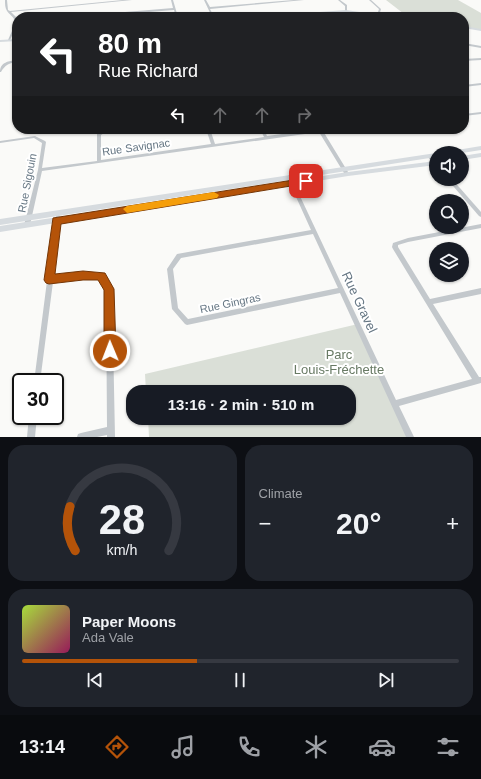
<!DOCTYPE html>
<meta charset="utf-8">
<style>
:root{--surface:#171b24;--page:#20242c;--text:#f1f3f6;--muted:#9ea1a6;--line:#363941;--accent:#b45309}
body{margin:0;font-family:Arial,sans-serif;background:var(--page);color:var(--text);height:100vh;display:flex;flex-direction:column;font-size:15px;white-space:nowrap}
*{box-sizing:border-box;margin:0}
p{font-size:13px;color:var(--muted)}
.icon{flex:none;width:22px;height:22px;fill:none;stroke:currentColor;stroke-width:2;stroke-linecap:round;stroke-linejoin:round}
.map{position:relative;height:437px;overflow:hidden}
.panel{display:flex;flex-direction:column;gap:8px;padding:8px;background:#0d0f14;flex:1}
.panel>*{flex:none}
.banner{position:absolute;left:12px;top:12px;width:457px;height:122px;border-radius:16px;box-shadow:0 1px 3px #0004;background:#202124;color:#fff;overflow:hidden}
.buttons{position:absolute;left:429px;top:146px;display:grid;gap:8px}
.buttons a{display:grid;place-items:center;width:40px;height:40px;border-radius:50%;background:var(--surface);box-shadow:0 1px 3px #0004;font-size:20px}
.speed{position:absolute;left:12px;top:373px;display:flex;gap:8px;font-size:20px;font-weight:700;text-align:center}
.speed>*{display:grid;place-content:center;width:52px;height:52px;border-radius:50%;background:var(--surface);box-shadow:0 1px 3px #0004;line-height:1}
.speed .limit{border:2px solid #111;border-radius:6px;background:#fff;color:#111}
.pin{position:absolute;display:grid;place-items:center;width:34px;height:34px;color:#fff;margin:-17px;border-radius:8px;box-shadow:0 2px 6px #0006}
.me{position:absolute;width:44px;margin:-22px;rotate:359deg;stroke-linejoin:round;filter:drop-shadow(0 0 3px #0008)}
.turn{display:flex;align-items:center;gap:14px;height:84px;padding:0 20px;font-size:18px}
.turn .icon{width:52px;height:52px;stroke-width:2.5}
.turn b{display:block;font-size:28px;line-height:34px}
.lanes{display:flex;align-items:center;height:38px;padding:0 20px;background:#0003;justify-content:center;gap:20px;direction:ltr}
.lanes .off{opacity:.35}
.big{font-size:30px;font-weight:700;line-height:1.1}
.panel .widget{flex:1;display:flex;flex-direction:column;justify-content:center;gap:6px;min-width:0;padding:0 14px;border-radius:16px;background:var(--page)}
.panel .dial{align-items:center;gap:0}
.dial svg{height:104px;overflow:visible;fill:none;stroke:var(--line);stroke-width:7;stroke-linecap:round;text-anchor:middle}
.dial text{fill:var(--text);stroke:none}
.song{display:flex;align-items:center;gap:12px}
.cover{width:48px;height:48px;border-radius:6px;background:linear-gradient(135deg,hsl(80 70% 55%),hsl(330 70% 35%))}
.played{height:4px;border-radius:2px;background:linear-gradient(90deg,var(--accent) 40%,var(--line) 40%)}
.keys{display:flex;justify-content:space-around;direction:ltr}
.heat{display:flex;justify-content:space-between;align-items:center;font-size:22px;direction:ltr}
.panel .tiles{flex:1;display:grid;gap:8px;grid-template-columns:1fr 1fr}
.widget:last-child{grid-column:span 2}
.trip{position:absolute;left:126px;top:385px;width:230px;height:40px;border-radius:16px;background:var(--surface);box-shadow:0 1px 3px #0004;font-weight:700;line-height:40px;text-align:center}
.menu{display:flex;height:64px;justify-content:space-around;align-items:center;background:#090b0e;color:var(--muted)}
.menu .icon{width:28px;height:28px}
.menu .active{color:var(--accent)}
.menu b{font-size:18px;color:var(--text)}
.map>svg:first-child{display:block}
.green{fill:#dadfd7}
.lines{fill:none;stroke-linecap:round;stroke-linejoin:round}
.street{fill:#c3c8cc;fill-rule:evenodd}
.secondary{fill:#d6dbdf;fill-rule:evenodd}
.route{fill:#b45309;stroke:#753606}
.slow{fill:#f59e0b}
.labels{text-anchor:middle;stroke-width:4;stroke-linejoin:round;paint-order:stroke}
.street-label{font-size:11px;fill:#657683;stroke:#fff}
.near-street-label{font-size:13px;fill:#657683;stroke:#fff}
.near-park-label{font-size:13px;fill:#687a64;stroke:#fff}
</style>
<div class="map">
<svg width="481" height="437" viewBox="0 0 481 437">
<rect width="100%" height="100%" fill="#fafaf8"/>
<g class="green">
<polygon points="386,0 458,0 481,13 481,30 464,27 464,17 408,17"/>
<polygon points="358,324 410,437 149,437 148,418 349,418 349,392 146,392 145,374"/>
</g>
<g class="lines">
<g class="street">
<path d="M5 0H7L8 10 10 11 123 0H132L11 12 16 17 17 25 10 40 9 41 8 40 16 22C13 16 9 14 7 11 5 8 5 4 5 0Z"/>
<polygon points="171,0 173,0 178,17 176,17 174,10 87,17 76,17 77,16 173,8"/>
<polygon points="204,0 206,0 210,7 294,0 304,0 210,9 214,17 212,17"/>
<polygon points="338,0 340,0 347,5 347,12 345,11 345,6"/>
<polygon points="369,0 371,0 381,9 379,16 377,15 379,9"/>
<polygon points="464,43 481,46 481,48 464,45"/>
<polygon points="481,58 481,60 464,61 464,59"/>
<path d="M17 60V62C9 63 5 65 1 72H0C0 62 9 61 17 60Z"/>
<polygon points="481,83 481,85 464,87 464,85"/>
<polygon points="481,112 481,114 464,116 464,114"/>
<polygon points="105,129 110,129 101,135 101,160 211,144 206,129 210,129 215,144 264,137 260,129 264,129 267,136 319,129 331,129 330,130 323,131 348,172 348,173 344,173 319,132 42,171 30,225 29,226 25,226 24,225 38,170 42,143 34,138 0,143 0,141 35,136 45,141 46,142 42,168 97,161 97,134"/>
<polygon points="428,155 432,155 436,161 436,165 434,165 428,157"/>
<path d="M289 175 291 177 396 400 472 379 393 249 392 247 393 243 408 238 481 224V228L408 242 398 245V247L430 299 481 288V294L433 304 479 377H481V383L399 406 414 437H406L340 293 187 325 185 324 172 309 167 269 177 254 311 230 287 177ZM313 234 338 288 188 319 178 308 173 269 181 258Z"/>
<polygon points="447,179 452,179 481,212 481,217 479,216"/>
<polygon points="58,214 60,216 53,277 83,273 101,274 103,274 112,289 115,437 107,437 107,435 97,437 77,437 78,434 81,433 107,427 106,289 99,278 83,277 53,282 40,382 34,382 47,281 46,280 47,278 56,216"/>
<polygon points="29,416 37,416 35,437 27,437"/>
</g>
<g class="secondary">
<polygon points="346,10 392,17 382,17 346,12 282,17 266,17 268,16"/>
<polygon points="464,26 481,29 481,31 464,28"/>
<polygon points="17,39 17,41 0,42 0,40"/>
<polygon points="481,146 481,150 462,153 448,153 451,151"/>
<polygon points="436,153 436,157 0,225 0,219"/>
<polygon points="481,153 481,157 462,160 462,156"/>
<polygon points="436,161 436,165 348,176 0,232 0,226 348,172"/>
</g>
</g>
<polygon class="route" points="306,178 309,179 310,181 309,183 61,224 55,274 83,271 105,273 114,289 116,351 114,355 110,357 105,355 104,351 104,290 98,280 83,280 49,284 46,283 44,280 53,218"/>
<polygon class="slow" points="214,192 219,195 217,198 127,213 123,209 127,206"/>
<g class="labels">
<g class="street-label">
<text transform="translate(136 147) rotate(-8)" y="4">Rue Savignac</text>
<text transform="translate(27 183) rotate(-79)" y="4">Rue Sigouin</text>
<text transform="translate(230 303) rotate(-12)" y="4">Rue Gingras</text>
</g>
<g class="near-street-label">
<text transform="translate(360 302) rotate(65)" y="5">Rue Gravel</text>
</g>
<g class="near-park-label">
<text x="339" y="359">Parc<tspan x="339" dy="15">Louis-Fréchette</tspan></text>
</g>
</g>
</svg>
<div class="buttons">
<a><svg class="icon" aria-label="sound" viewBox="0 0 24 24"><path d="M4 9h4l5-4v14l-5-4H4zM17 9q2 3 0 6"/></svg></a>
<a><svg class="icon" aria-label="search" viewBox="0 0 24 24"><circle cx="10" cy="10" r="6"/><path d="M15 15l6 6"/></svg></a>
<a><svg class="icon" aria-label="layers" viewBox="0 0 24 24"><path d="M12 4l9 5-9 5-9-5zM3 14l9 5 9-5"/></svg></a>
</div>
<div class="speed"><div class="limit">30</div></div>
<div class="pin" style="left:306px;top:181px;background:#d93025"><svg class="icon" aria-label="arrive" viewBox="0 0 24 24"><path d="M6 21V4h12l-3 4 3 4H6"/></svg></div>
<svg class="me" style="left:110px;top:351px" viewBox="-20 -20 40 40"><circle r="17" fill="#b45309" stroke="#fff" stroke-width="3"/><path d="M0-11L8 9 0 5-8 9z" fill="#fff"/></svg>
<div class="trip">13:16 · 2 min · 510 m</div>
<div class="banner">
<div class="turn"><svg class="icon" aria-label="left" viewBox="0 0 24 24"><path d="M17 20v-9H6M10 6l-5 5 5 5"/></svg><div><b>80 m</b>Rue Richard</div></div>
<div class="lanes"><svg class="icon" aria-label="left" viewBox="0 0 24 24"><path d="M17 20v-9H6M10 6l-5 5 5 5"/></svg><svg class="icon off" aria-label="ahead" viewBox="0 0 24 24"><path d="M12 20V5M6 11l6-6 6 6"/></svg><svg class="icon off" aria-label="ahead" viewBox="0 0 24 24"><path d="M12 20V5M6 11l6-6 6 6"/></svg><svg class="icon off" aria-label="right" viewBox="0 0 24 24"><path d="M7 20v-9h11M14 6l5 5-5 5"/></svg></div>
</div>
</div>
<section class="panel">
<div class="tiles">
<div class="widget dial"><svg viewBox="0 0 100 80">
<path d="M14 69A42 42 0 1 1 86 69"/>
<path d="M14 69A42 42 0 0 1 10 35" stroke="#b45309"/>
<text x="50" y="56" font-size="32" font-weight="700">28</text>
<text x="50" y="72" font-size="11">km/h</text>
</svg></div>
<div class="widget"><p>Climate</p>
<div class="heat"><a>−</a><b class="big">20°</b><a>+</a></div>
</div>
<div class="widget">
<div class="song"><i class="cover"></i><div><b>Paper Moons</b><p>Ada Vale</p></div></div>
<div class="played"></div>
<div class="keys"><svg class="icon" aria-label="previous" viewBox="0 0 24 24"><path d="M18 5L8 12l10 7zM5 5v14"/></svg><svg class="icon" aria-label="pause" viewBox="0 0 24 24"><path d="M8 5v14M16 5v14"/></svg><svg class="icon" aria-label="next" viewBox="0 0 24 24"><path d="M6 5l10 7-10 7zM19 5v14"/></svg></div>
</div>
</div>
</section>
<nav class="menu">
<b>13:14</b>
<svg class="icon active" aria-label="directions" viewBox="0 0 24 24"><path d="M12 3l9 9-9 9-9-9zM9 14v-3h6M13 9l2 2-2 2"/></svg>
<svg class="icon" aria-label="music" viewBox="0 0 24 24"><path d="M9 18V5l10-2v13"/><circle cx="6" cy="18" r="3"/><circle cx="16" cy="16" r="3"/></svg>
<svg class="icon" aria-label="phone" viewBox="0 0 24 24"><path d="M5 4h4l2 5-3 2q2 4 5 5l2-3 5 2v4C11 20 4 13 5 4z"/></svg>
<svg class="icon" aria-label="climate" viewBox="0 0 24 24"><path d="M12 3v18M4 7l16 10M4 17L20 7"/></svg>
<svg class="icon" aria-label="car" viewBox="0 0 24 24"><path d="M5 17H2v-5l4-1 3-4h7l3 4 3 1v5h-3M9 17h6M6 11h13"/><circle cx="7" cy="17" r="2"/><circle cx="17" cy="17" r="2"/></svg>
<svg class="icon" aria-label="filters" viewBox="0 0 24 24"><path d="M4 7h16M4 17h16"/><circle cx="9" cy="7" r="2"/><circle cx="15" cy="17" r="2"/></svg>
</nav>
